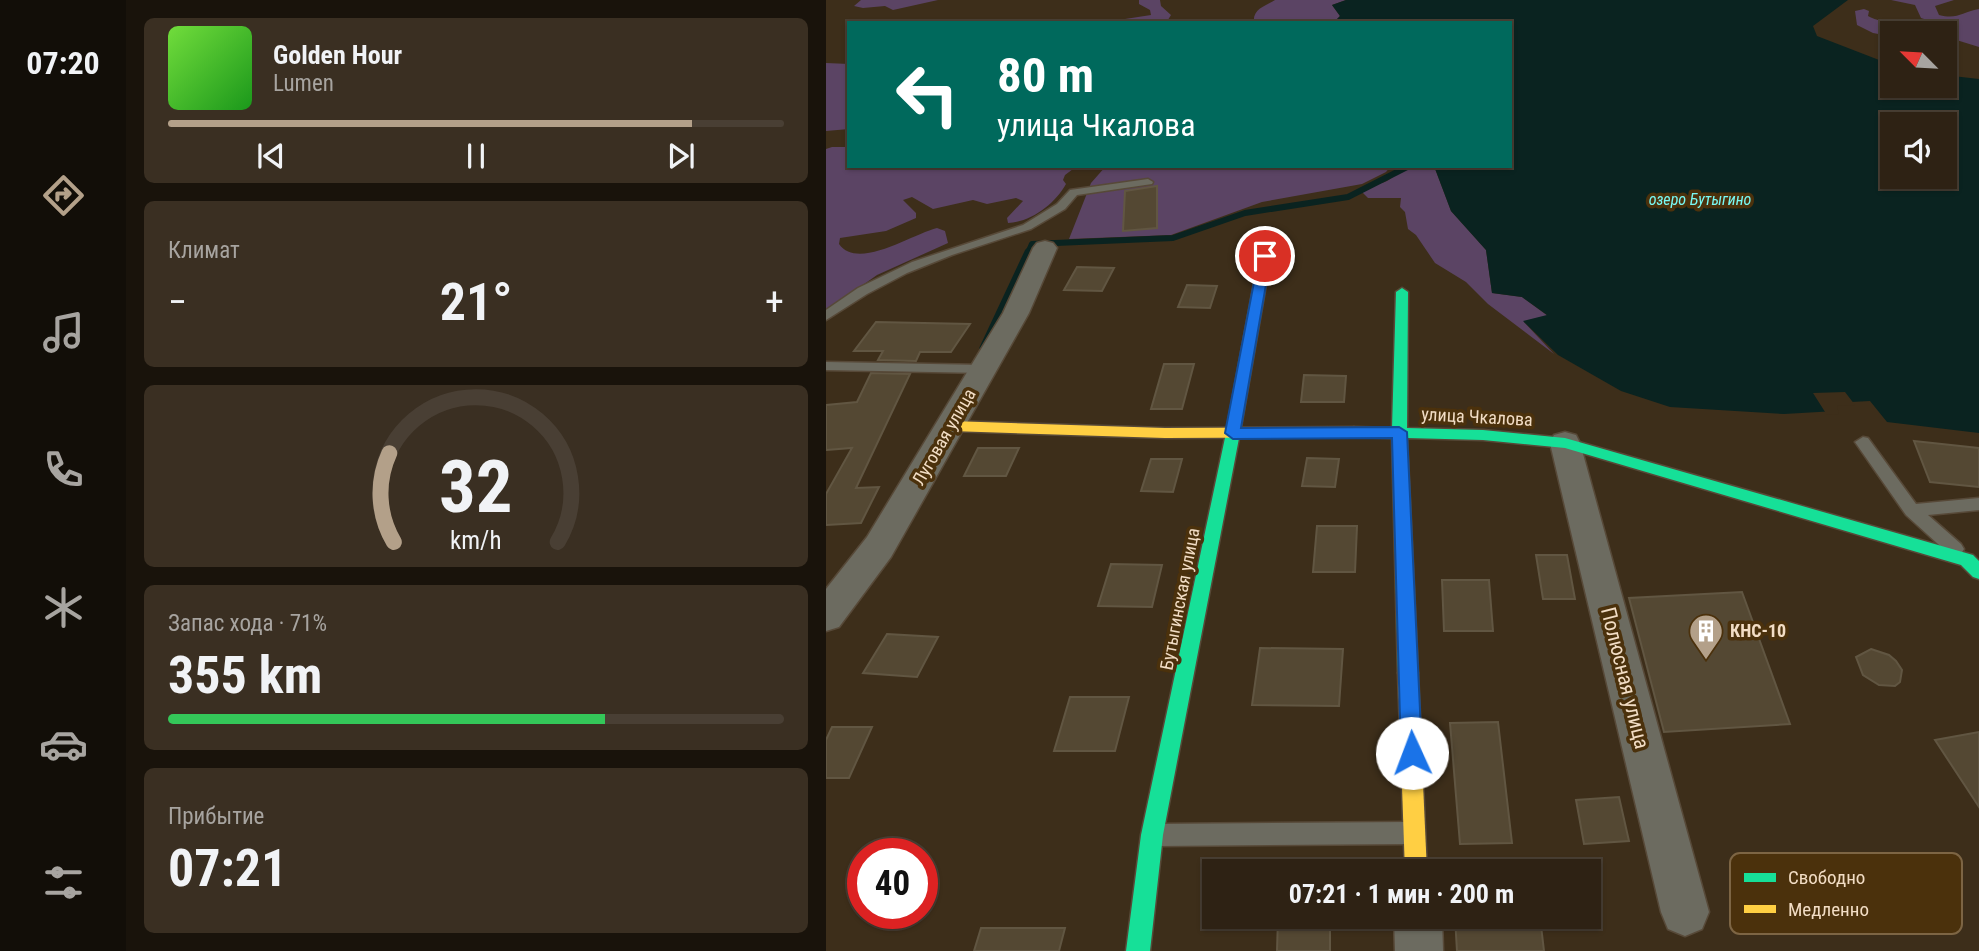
<!DOCTYPE html>
<html lang="ru">
<meta charset="utf-8">
<style>
:root{--surface:#2e2214;--page:#3a2f22;--text:#f1f3f6;--muted:#a7a4a0;--line:#493f34;--accent:#b3a089}
body{margin:0;font-family:"Roboto Condensed",sans-serif;background:var(--page);color:var(--text);height:100vh;display:flex;flex-direction:column;font-size:26px;white-space:nowrap}
*{box-sizing:border-box;margin:0}
p{font-size:23px;color:var(--muted)}
.icon{flex:none;width:38px;height:38px;fill:none;stroke:currentColor;stroke-width:2;stroke-linecap:round;stroke-linejoin:round}
.map{position:relative;flex:1;overflow:hidden}
.drawer{display:flex;flex-direction:column;gap:18px;padding:18px;background:#19130b;width:700px}
.drawer>*{flex:none}
.top-card{position:absolute;left:21px;top:21px;width:665px;height:147px;border-radius:0px;box-shadow:0 2px 5px #0004,0 0 0 2px var(--line);background:#00695c;color:#fff;overflow:hidden}
.needle{width:46px;rotate:294deg}
.buttons{position:absolute;left:1054px;top:21px;display:grid;gap:14px}
.buttons a{display:grid;place-items:center;width:77px;height:77px;border-radius:0px;background:var(--surface);box-shadow:0 2px 5px #0004,0 0 0 2px var(--line);font-size:35px}
.speed{position:absolute;left:21px;top:838px;display:flex;gap:14px;font-size:35px;font-weight:700;text-align:center}
.speed>*{display:grid;place-content:center;width:91px;height:91px;border-radius:50%;background:var(--surface);box-shadow:0 2px 5px #0004,0 0 0 2px var(--line);line-height:1}
.speed .limit{border:10px solid #d22;background:#fff;color:#111}
.pin{position:absolute;display:grid;place-items:center;width:60px;height:60px;color:#fff;margin:-30px;border:4px solid #fff;border-radius:50%;box-shadow:0 2px 7px #0007}
.me{position:absolute;width:77px;margin:-38px;rotate:358deg;stroke-linejoin:round;filter:drop-shadow(0 0 5px #0008)}
.turn{display:flex;align-items:center;gap:24px;height:147px;padding:0 35px;font-size:32px}
.turn .icon{width:91px;height:91px;stroke-width:2.5}
.turn b{display:block;font-size:49px;line-height:60px}
.big{font-size:52px;font-weight:700;line-height:1.1}
.drawer .card{flex:1;display:flex;flex-direction:column;justify-content:center;gap:10px;min-width:0;padding:0 24px;border-radius:10px;background:var(--page)}
.drawer .dial{align-items:center;gap:0}
.dial svg{height:182px;overflow:visible;fill:none;stroke:var(--line);stroke-width:7;stroke-linecap:round;text-anchor:middle}
.dial text{fill:var(--text);stroke:none}
.song{display:flex;align-items:center;gap:21px}
.cover{width:84px;height:84px;border-radius:10px;background:linear-gradient(135deg,hsl(100 70% 55%),hsl(120 70% 35%))}
.played{height:7px;border-radius:4px;background:linear-gradient(90deg,var(--accent) 85%,var(--line) 85%)}
.keys{display:flex;justify-content:space-around;direction:ltr}
.heat{display:flex;justify-content:space-between;align-items:center;font-size:38px;direction:ltr}
.charge{height:10px;border-radius:5px;background:linear-gradient(90deg,#34c759 71%,var(--line) 0)}
.trip{position:absolute;left:376px;top:859px;width:399px;height:70px;border-radius:0px;background:var(--surface);box-shadow:0 2px 5px #0004,0 0 0 2px var(--line);font-weight:700;line-height:70px;text-align:center}
main{display:flex;flex:1;min-height:0}
.tabs{display:flex;flex-direction:column;width:126px;justify-content:space-around;align-items:center;background:#120e08;color:var(--muted)}
.tabs .icon{width:49px;height:49px}
.tabs .active{color:var(--accent)}
.tabs b{font-size:32px;color:var(--text)}
.map>svg:first-child{display:block}
.green{fill:#5b4464}
.water{fill:#0a2320;fill-rule:evenodd}
.pier{fill:#3d2e1a}
.lines{fill:none;stroke-linecap:round;stroke-linejoin:round}
.stream-far1{stroke:#0a2320;stroke-width:6}
.stream{stroke:#0a2320;stroke-width:7}
.building{fill:#544833;stroke:#615642;stroke-width:2}
.lane-casing{stroke:#574938;stroke-width:3}
.street-casing{stroke:#574938;stroke-width:3}
.fast-casing{stroke:#574938;stroke-width:3}
.slow-casing{stroke:#574938;stroke-width:3}
.lane{fill:#6c6b60;fill-rule:evenodd}
.street{fill:#6c6b60;fill-rule:evenodd}
.fast{fill:#16e098;fill-rule:evenodd}
.slow{fill:#ffcf43;fill-rule:evenodd}
.route{fill:#1a73e8;stroke:#114b97;stroke-width:2}
.labels{text-anchor:middle;stroke-width:7;stroke-linejoin:round;paint-order:stroke}
.far-water-label{font-size:16px;font-style:italic;fill:#78f9f4;stroke:#4b310c}
.street-label{font-size:18px;fill:#f2ddc5;stroke:#4b310c}
.poi-label{font-size:18px;font-weight:bold;fill:#f2ddc5;stroke:#4b310c;text-anchor:start}
.near-street-label{font-size:21px;fill:#f2ddc5;stroke:#4b310c}
.key{fill:#4b310c;stroke:#7d6544;stroke-width:2}
.key-label{font-size:19px;fill:#f2ddc5}
</style>
<main>
<nav class="tabs">
<b>07:20</b>
<svg class="icon active" aria-label="directions" viewBox="0 0 24 24"><path d="M12 3l9 9-9 9-9-9zM9 14v-3h6M13 9l2 2-2 2"/></svg>
<svg class="icon" aria-label="music" viewBox="0 0 24 24"><path d="M9 18V5l10-2v13"/><circle cx="6" cy="18" r="3"/><circle cx="16" cy="16" r="3"/></svg>
<svg class="icon" aria-label="phone" viewBox="0 0 24 24"><path d="M5 4h4l2 5-3 2q2 4 5 5l2-3 5 2v4C11 20 4 13 5 4z"/></svg>
<svg class="icon" aria-label="climate" viewBox="0 0 24 24"><path d="M12 3v18M4 7l16 10M4 17L20 7"/></svg>
<svg class="icon" aria-label="car" viewBox="0 0 24 24"><path d="M5 17H2v-5l4-1 3-4h7l3 4 3 1v5h-3M9 17h6M6 11h13"/><circle cx="7" cy="17" r="2"/><circle cx="17" cy="17" r="2"/></svg>
<svg class="icon" aria-label="filters" viewBox="0 0 24 24"><path d="M4 7h16M4 17h16"/><circle cx="9" cy="7" r="2"/><circle cx="15" cy="17" r="2"/></svg>
</nav>
<section class="drawer">
<div class="card">
<div class="song"><i class="cover"></i><div><b>Golden Hour</b><p>Lumen</p></div></div>
<div class="played"></div>
<div class="keys"><svg class="icon" aria-label="previous" viewBox="0 0 24 24"><path d="M18 5L8 12l10 7zM5 5v14"/></svg><svg class="icon" aria-label="pause" viewBox="0 0 24 24"><path d="M8 5v14M16 5v14"/></svg><svg class="icon" aria-label="next" viewBox="0 0 24 24"><path d="M6 5l10 7-10 7zM19 5v14"/></svg></div>
</div>
<div class="card"><p>Климат</p>
<div class="heat"><a>−</a><b class="big">21°</b><a>+</a></div>
</div>
<div class="card dial"><svg viewBox="0 0 100 80">
<path d="M14 69A42 42 0 1 1 86 69"/>
<path d="M14 69A42 42 0 0 1 12 30" stroke="#b3a089"/>
<text x="50" y="56" font-size="32" font-weight="700">32</text>
<text x="50" y="72" font-size="11">km/h</text>
</svg></div>
<div class="card"><p>Запас хода · 71%</p><b class="big">355 km</b><div class="charge"></div></div>
<div class="card"><p>Прибытие</p><b class="big">07:21</b></div>
</section>
<div class="map">
<svg width="1153" height="951" viewBox="0 0 1153 951">
<rect width="100%" height="100%" fill="#3d2e1a"/>
<g class="green">
<polygon points="35,0 112,0 67,10 59,6 37,8 28,6"/>
<polygon points="313,0 334,0 335,6 345,15 340,23 273,23 325,15 324,10 313,4"/>
<path d="M449 0H520L506 5 514 16 507 23H428C426 9 439 6 449 0Z"/>
<path d="M1065 0H1128L1109 6 1113 15C1132 20 1135 12 1153 9V47L1124 38 1118 33H1066L1063 36 1047 33 1031 25 1029 11 1038 9 1043 11 1042 16C1057 25 1111 30 1129 29L1095 18 1089 5Z"/>
<polygon points="0,63 23,64 23,129 0,131"/>
<path d="M6 147H23V166H251L239 175 237 180 240 184C229 204 205 222 182 223L181 218 197 201 190 198 161 204 147 200 107 209 86 197 77 200 90 213V218L60 231 14 238 13 244C32 271 86 234 111 228L119 231 122 243 51 275 0 311V149Z"/>
<polygon points="280,166 565,166 560,172 536,184 436,202 345,235 243,239 265,183"/>
<path d="M574 166H608L625 211 660 250 666 293 696 297 722 316 698 322 728 354 662 304 640 282 609 263 590 235 582 229 579 212 574 207 575 198H542L534 190C554 181 565 186 574 166Z"/>
</g>
<path class="water" d="M520 0H1022L987 26 991 36 1066 65V86H1118V75L1153 79V433L1061 422 1044 401 1006 403 1010 411 958 414 844 407 795 391 732 355 697 321 721 315 696 297 666 293 660 250 625 211 608 166H684V23H507L514 16 506 5ZM1066 124H1118V177H1066Z"/>
<polygon class="pier" points="1019,392 1029,405 1011,406 1013,414 1001,415 987,393"/>
<g class="lines">
<polyline class="stream-far1" points="202,253 206,244 347,238 419,213 522,197 583,166"/>
<polyline class="stream" points="157,348 202,252"/>
</g>
<g class="building">
<polygon points="331,186 331,228 297,231 299,191"/>
<polygon points="251,267 288,268 276,291 238,290"/>
<polygon points="361,285 391,286 384,308 352,307"/>
<polygon points="50,322 144,324 125,352 94,352 90,361 52,360 57,351 28,351"/>
<polygon points="338,364 368,364 356,409 325,409"/>
<polygon points="45,373 84,374 30,488 53,487 35,523 0,525 0,494 26,448 0,450 0,405 31,402"/>
<polygon points="478,375 520,376 518,402 475,402"/>
<polygon points="1088,441 1153,448 1153,487 1104,482"/>
<polygon points="152,448 193,448 180,476 138,476"/>
<polygon points="481,458 513,459 509,487 476,486"/>
<polygon points="325,459 356,459 347,492 315,491"/>
<polygon points="491,526 531,526 529,572 487,572"/>
<polygon points="710,555 741,555 749,599 717,599"/>
<polygon points="285,564 336,565 326,607 272,606"/>
<polygon points="616,580 663,580 667,631 618,631"/>
<polygon points="916,592 964,724 838,732 803,598"/>
<polygon points="61,634 112,637 91,677 37,673"/>
<polygon points="434,648 517,649 513,706 426,705"/>
<polygon points="1045,649 1063,655 1070,661 1076,670 1074,682 1069,686 1053,685 1037,675 1030,657"/>
<polygon points="244,697 303,697 289,751 228,751"/>
<polygon points="672,722 686,843 634,844 624,723"/>
<polygon points="6,727 46,727 23,778 0,778 0,740"/>
<polygon points="1153,732 1153,807 1109,740"/>
<polygon points="793,797 803,841 758,844 750,800"/>
<polygon points="452,917 504,917 504,951 451,951"/>
<polygon points="629,917 714,917 718,951 631,951"/>
<polygon points="155,928 239,928 233,951 148,951"/>
</g>
<g class="lines">
<g class="lane-casing">
<g id="lane">
<polygon points="322,179 327,182 326,184 251,195 239,209 205,229 126,255 81,273 41,294 0,320 0,310 32,288 86,262 197,225 231,204 244,190"/>
<polygon points="0,362 158,365 165,369 158,373 0,370"/>
<polygon points="1037,437 1042,438 1090,504 1153,498 1153,510 1102,515 1135,544 1138,549 1135,554 1129,556 1123,554 1080,515 1029,442"/>
<polygon points="583,822 591,825 594,833 591,841 583,844 332,846 324,843 321,835 324,827 332,824"/>
</g>
</g>
<g class="street-casing">
<g id="street">
<polygon points="219,241 227,243 231,248 203,313 65,557 13,627 0,631 0,589 41,537 177,313 207,248 211,243"/>
<polygon points="739,432 750,435 754,443 883,912 876,929 859,936 842,929 835,912 724,443 728,435"/>
<polygon points="568,917 616,917 617,951 569,951"/>
</g>
</g>
<g class="fast-casing">
<g id="fast">
<polygon points="439,252 445,256 414,433 337,835 324,951 300,951 315,835 400,433 433,256"/>
<polygon points="576,288 582,292 581,428 657,430 739,438 1147,555 1153,561 1153,579 1147,577 1135,565 739,448 657,440 581,438 592,673 589,679 582,682 575,679 572,673 566,438 528,437 521,432 528,427 566,428 570,292"/>
</g>
</g>
<g class="slow-casing">
<g id="slow">
<polygon points="125,421 339,428 528,427 535,432 528,437 339,438 125,431 118,426"/>
<polygon points="582,664 589,667 592,673 601,872 579,872 572,673 575,667"/>
</g>
</g>
<use href="#lane" class="lane"/>
<use href="#street" class="street"/>
<use href="#fast" class="fast"/>
<use href="#slow" class="slow"/>
</g>
<polygon class="route" points="439,252 445,256 415,428 573,427 581,432 596,753 593,760 586,763 578,760 575,753 566,438 407,439 399,433 433,256"/>
<defs>
<g id="building-pin" transform="scale(1.75)"><path d="M0 17L-7.5 6A9.5 9.5 0 1 1 7.5 6Z" fill="#b3a089" stroke="#4b310c"/><path d="M-4-6H4V6H1V3H-1V6H-4ZM-2.5-4.3h1.7v1.8h-1.7ZM.8-4.3h1.7v1.8H.8ZM-2.5-1h1.7V.8h-1.7ZM.8-1h1.7V.8H.8Z" fill="#fff"/></g>
</defs>
<g fill-rule="evenodd">
<use href="#building-pin" x="880" y="631"/>
</g>
<g class="labels">
<g class="far-water-label">
<text x="874" y="205">озеро Бутыгино</text>
</g>
<g class="street-label">
<text transform="translate(651 417) rotate(3)" y="6">улица Чкалова</text>
<text transform="translate(118 437) rotate(-60)" y="6">Луговая улица</text>
<text transform="translate(354 599) rotate(-79)" y="6">Бутыгинская улица</text>
</g>
<g class="poi-label">
<text x="904" y="637">КНС-10</text>
</g>
<g class="near-street-label">
<text transform="translate(799 678) rotate(76)" y="7">Полюсная улица</text>
</g>
</g>
<rect x="904" y="853" width="232" height="81" rx="10" class="key"/>
<rect x="918" y="873" width="32" height="9" fill="#16e098"/>
<rect x="918" y="905" width="32" height="8" fill="#ffcf43"/>
<g class="key-label">
<text x="962" y="884">Свободно</text>
<text x="962" y="916">Медленно</text>
</g>
</svg>
<div class="buttons">
<a><svg class="needle" viewBox="-14 -14 28 28"><path d="M0-13l5 13h-10z" fill="#e53935"/><path d="M0 13l5-13h-10z" fill="#a7a4a0"/></svg></a>
<a><svg class="icon" aria-label="sound" viewBox="0 0 24 24"><path d="M4 9h4l5-4v14l-5-4H4zM17 9q2 3 0 6"/></svg></a>
</div>
<div class="speed"><div class="limit">40</div></div>
<div class="pin" style="left:439px;top:256px;background:#d93025"><svg class="icon" aria-label="arrive" viewBox="0 0 24 24"><path d="M6 21V4h12l-3 4 3 4H6"/></svg></div>
<svg class="me" style="left:586px;top:753px" viewBox="-20 -20 40 40"><circle r="19" fill="#fff"/><path d="M0-13L10 11 0 6-10 11z" fill="#1a73e8"/></svg>
<div class="trip">07:21 · 1 мин · 200 m</div>
<div class="top-card">
<div class="turn"><svg class="icon" aria-label="left" viewBox="0 0 24 24"><path d="M17 20v-9H6M10 6l-5 5 5 5"/></svg><div><b>80 m</b>улица Чкалова</div></div>
</div>
</div>
</main>
